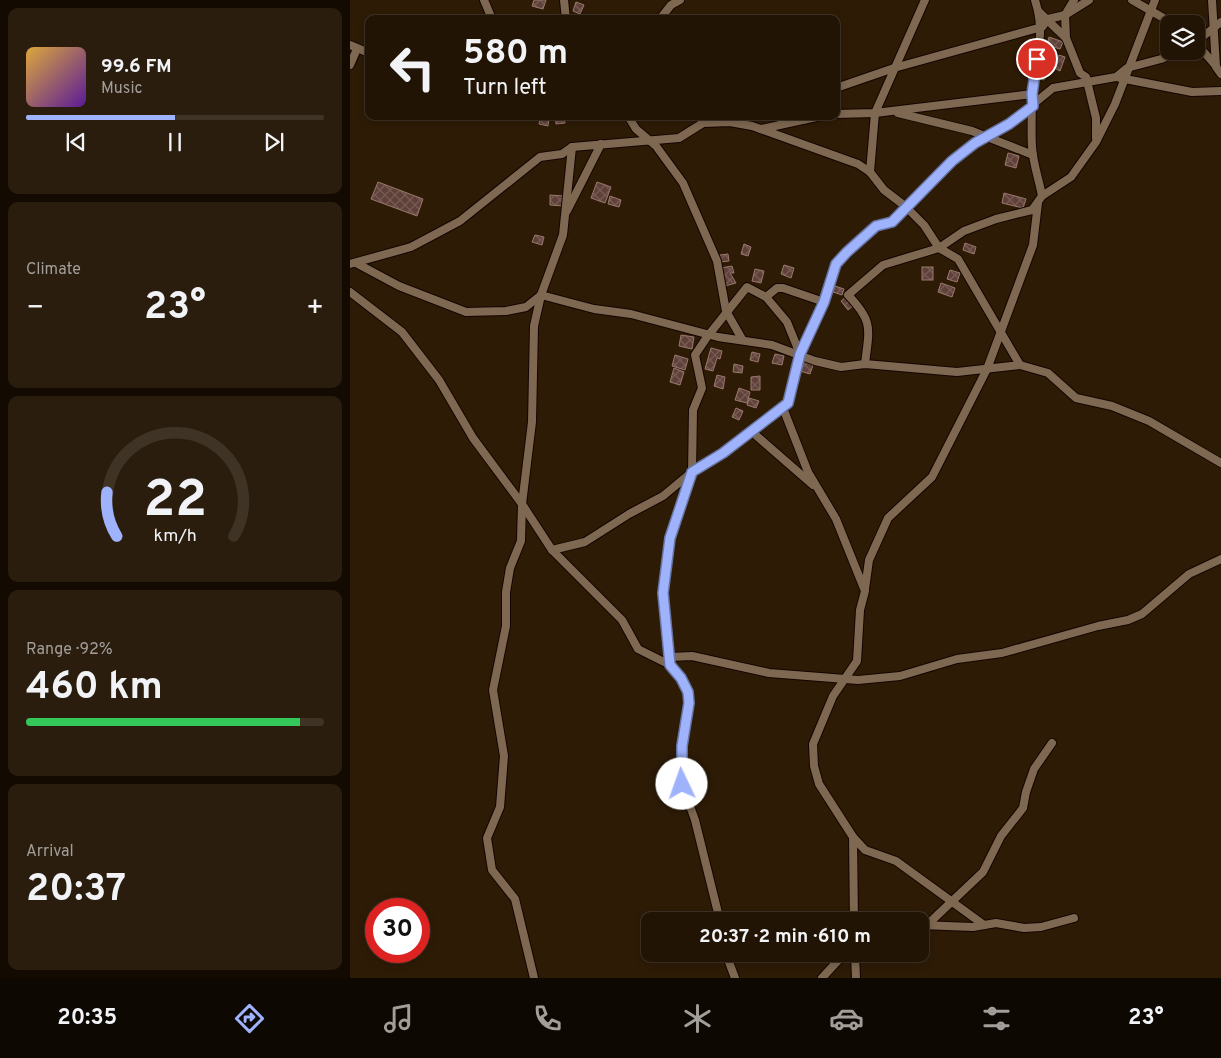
<!DOCTYPE html>
<meta charset="utf-8">
<style>
:root{--surface:#221404;--page:#2a1d0e;--text:#f1f3f6;--muted:#a29e9a;--line:#3f3326;--accent:#9fb3fd}
body{margin:0;font-family:Overpass,sans-serif;background:var(--page);color:var(--text);height:100vh;display:flex;flex-direction:column;font-size:19px;white-space:nowrap}
*{box-sizing:border-box;margin:0}
p{font-size:16px;color:var(--muted)}
.icon{flex:none;width:28px;height:28px;fill:none;stroke:currentColor;stroke-width:2;stroke-linecap:round;stroke-linejoin:round}
.map{position:relative;flex:1;overflow:hidden}
.drawer{display:flex;flex-direction:column;gap:8px;padding:8px;background:#130b02;width:350px}
.drawer>*{flex:none}
.top-card{position:absolute;left:15px;top:15px;width:475px;height:105px;border-radius:10px;box-shadow:0 2px 8px #0003,0 0 0 1px var(--line);background:#221404;color:var(--text);overflow:hidden}
.buttons{position:absolute;left:810px;top:15px;display:grid;gap:10px}
.buttons a{display:grid;place-items:center;width:45px;height:45px;border-radius:10px;background:var(--surface);box-shadow:0 2px 8px #0003,0 0 0 1px var(--line);font-size:25px}
.speed{position:absolute;left:15px;top:898px;display:flex;gap:10px;font-size:25px;font-weight:700;text-align:center}
.speed>*{display:grid;place-content:center;width:65px;height:65px;border-radius:50%;background:var(--surface);box-shadow:0 2px 8px #0003,0 0 0 1px var(--line);line-height:1}
.speed .limit{border:8px solid #d22;background:#fff;color:#111}
.pin{position:absolute;display:grid;place-items:center;width:42px;height:42px;color:#fff;margin:-21px;border:2px solid #fff;border-radius:50%;box-shadow:0 1px 5px #0007}
.me{position:absolute;width:55px;margin:-28px;rotate:357deg;stroke-linejoin:round;filter:drop-shadow(0 0 4px #0008)}
.turn{display:flex;align-items:center;gap:18px;height:105px;padding:0 15px;font-size:22px}
.turn .icon{width:65px;height:65px;stroke-width:2.5}
.turn b{display:block;font-size:35px;line-height:42px}
.big{font-size:38px;font-weight:700;line-height:1.1}
.drawer .card{flex:1;display:flex;flex-direction:column;justify-content:center;gap:8px;min-width:0;padding:0 18px;border-radius:10px;background:var(--page)}
.drawer .dial{align-items:center;gap:0}
.dial svg{height:130px;overflow:visible;fill:none;stroke:var(--line);stroke-width:7;stroke-linecap:round;text-anchor:middle}
.dial text{fill:var(--text);stroke:none}
.song{display:flex;align-items:center;gap:15px}
.cover{width:60px;height:60px;border-radius:8px;background:linear-gradient(135deg,hsl(40 70% 55%),hsl(270 70% 35%))}
.played{height:5px;border-radius:2px;background:linear-gradient(90deg,var(--accent) 50%,var(--line) 50%)}
.keys{display:flex;justify-content:space-around;direction:ltr}
.heat{display:flex;justify-content:space-between;align-items:center;font-size:28px;direction:ltr}
.charge{height:8px;border-radius:4px;background:linear-gradient(90deg,#34c759 92%,var(--line) 0)}
.trip{position:absolute;left:291px;top:912px;width:288px;height:50px;border-radius:10px;background:var(--surface);box-shadow:0 2px 8px #0003,0 0 0 1px var(--line);font-weight:700;line-height:50px;text-align:center}
.tab-bar{display:flex;height:80px;justify-content:space-around;align-items:center;background:#0e0802;color:var(--muted)}
.tab-bar .icon{width:35px;height:35px}
.tab-bar .selected{color:var(--accent)}
.tab-bar b{font-size:22px;color:var(--text)}
main{display:flex;flex:1;min-height:0}
.map>svg:first-child{display:block}
.building{fill:url(#building-cross-hatch);stroke:#99786e}
.lines{fill:none;stroke-linecap:round;stroke-linejoin:round}
.street-casing{stroke:#150500;stroke-width:10}
.street{stroke:#7e6851;stroke-width:8}
.route-casing{stroke:#6774a4;stroke-width:12}
.route{stroke:#9fb3fd;stroke-width:9}
</style>
<main>
<section class="drawer">
<div class="card">
<div class="song"><i class="cover"></i><div><b>99.6 FM</b><p>Music</p></div></div>
<div class="played"></div>
<div class="keys"><svg class="icon" aria-label="previous" viewBox="0 0 24 24"><path d="M18 5L8 12l10 7zM5 5v14"/></svg><svg class="icon" aria-label="pause" viewBox="0 0 24 24"><path d="M8 5v14M16 5v14"/></svg><svg class="icon" aria-label="next" viewBox="0 0 24 24"><path d="M6 5l10 7-10 7zM19 5v14"/></svg></div>
</div>
<div class="card"><p>Climate</p>
<div class="heat"><a>−</a><b class="big">23°</b><a>+</a></div>
</div>
<div class="card dial"><svg viewBox="0 0 100 80">
<path d="M14 69A42 42 0 1 1 86 69"/>
<path d="M14 69A42 42 0 0 1 8 42" stroke="#9fb3fd"/>
<text x="50" y="56" font-size="32" font-weight="700">22</text>
<text x="50" y="72" font-size="11">km/h</text>
</svg></div>
<div class="card"><p>Range · 92%</p><b class="big">460 km</b><div class="charge"></div></div>
<div class="card"><p>Arrival</p><b class="big">20:37</b></div>
</section>
<div class="map">
<svg width="871" height="978" viewBox="0 0 871 978">
<defs>
<pattern id="building-cross-hatch" width="8" height="8" patternUnits="userSpaceOnUse" patternTransform="scale(1.25)"><rect width="8" height="8" fill="#5f4139"/><path d="M0 0l8 8M0 8l8-8" fill="none" stroke="#765c54"/></pattern>
</defs>
<rect width="100%" height="100%" fill="#2d1b06"/>
<g class="building">
<polygon points="184,0 196,0 193,9 182,6"/>
<polygon points="226,2 234,5 230,14 223,11"/>
<polygon points="699,37 713,42 710,49 697,45"/>
<polygon points="695,50 705,53 697,66 690,63"/>
<polygon points="709,55 715,57 710,71 704,68"/>
<polygon points="692,65 699,68 694,80 687,78"/>
<polygon points="191,116 199,118 198,126 189,124"/>
<polygon points="205,116 214,116 215,123 206,124"/>
<polygon points="658,153 669,156 666,168 655,165"/>
<polygon points="28,182 73,199 67,216 21,199"/>
<polygon points="247,182 261,187 255,203 241,198"/>
<polygon points="654,193 676,199 673,208 652,203"/>
<polygon points="200,195 214,196 214,206 200,205"/>
<polygon points="260,196 271,200 269,207 258,204"/>
<polygon points="185,235 194,237 192,245 182,242"/>
<polygon points="615,243 626,247 624,254 613,250"/>
<polygon points="394,244 401,247 398,256 391,254"/>
<polygon points="378,254 379,261 370,262 370,255"/>
<polygon points="434,265 444,268 441,278 431,274"/>
<polygon points="382,266 384,273 380,273 386,283 375,286 371,268"/>
<rect x="572" y="267" width="11" height="13"/>
<polygon points="405,269 414,271 411,283 402,281"/>
<polygon points="600,270 610,273 607,282 597,279"/>
<polygon points="591,283 605,288 602,297 588,292"/>
<polygon points="485,286 494,289 492,295 483,292"/>
<polygon points="497,296 504,305 498,310 491,301"/>
<polygon points="331,335 344,337 342,349 329,346"/>
<polygon points="361,348 372,351 370,359 367,358 363,371 355,369"/>
<polygon points="402,352 410,354 408,362 400,360"/>
<polygon points="425,354 434,356 432,365 422,363"/>
<polygon points="325,355 338,359 335,370 322,366"/>
<polygon points="453,362 463,365 460,374 450,371"/>
<polygon points="384,364 393,366 392,373 383,372"/>
<polygon points="324,368 334,372 330,385 320,382"/>
<polygon points="367,375 375,377 373,389 364,386"/>
<polygon points="410,376 410,390 401,390 401,377"/>
<polygon points="389,388 400,392 397,403 385,400"/>
<polygon points="399,398 409,401 406,408 397,405"/>
<polygon points="386,408 393,411 389,420 382,417"/>
</g>
<g class="lines">
<g class="street-casing">
<g id="street">
<polyline points="134,0 142,19"/>
<polyline points="214,0 216,19"/>
<polyline points="685,0 688,11 716,38 730,73 736,77 746,118 746,138"/>
<polyline points="782,0 824,24"/>
<polyline points="862,0 866,67 871,74"/>
<polyline points="310,19 321,5 330,0"/>
<polyline points="716,38 715,15 724,0"/>
<polyline points="846,42 871,22"/>
<polyline points="846,43 866,66"/>
<polyline points="0,45 19,53"/>
<polyline points="0,65 7,49"/>
<polyline points="770,78 842,92 871,91"/>
<polyline points="486,88 544,68 692,27 698,19 715,15 739,0"/>
<polyline points="548,113 622,131 683,155"/>
<polyline points="486,114 525,113 682,94"/>
<polyline points="278,116 286,129 306,146 333,183 367,261 376,311 392,339"/>
<polyline points="377,121 389,116"/>
<polyline points="411,129 471,116"/>
<polyline points="520,172 525,113 575,0"/>
<polyline points="692,196 721,177 746,142 765,104 805,0"/>
<polyline points="217,211 251,144"/>
<polyline points="6,263 49,286 116,312 156,311 176,307 191,295"/>
<polyline points="0,264 61,247 110,221 190,157 212,154 222,147 329,138 353,123 380,122 402,126 508,164 520,172 534,190 555,206 574,225 589,248 608,259 670,365 698,373 726,398 762,406 799,421 871,463"/>
<polyline points="0,292 52,332 89,380 123,438 172,504 202,550 272,620 288,649 320,665 331,678 338,692 339,703 332,746 332,784 345,820 370,921"/>
<polyline points="191,295 244,309 281,314 368,337 422,345 465,361 491,367 515,364 607,372 670,365"/>
<polyline points="450,354 437,322 416,297 427,288 433,288 474,302"/>
<path d="M515 364C519 329 524 322 498 295L533 265 589 248 614 231 646 219 682 210 692 196C689 180 683 163 682 147 681 130 682 111 682 94 682 63 695 44 688 11"/>
<polyline points="433,408 458,472 486,519 515,591 510,610 507,661 483,696 463,744 464,766 469,784 503,837 504,921"/>
<polyline points="401,431 463,485"/>
<polyline points="202,550 235,542 279,514 313,496 342,472 373,453 436,405 442,392 450,354 474,302 486,264 526,226 542,222 602,161 625,143 659,124 703,88 766,77 777,68 811,59 829,51"/>
<polyline points="515,589 519,560 538,518 582,477 637,369 683,245 688,203"/>
<polyline points="320,657 342,656 419,673 508,680 550,676 607,659 652,653 748,626 778,620 792,614 839,574 871,559"/>
<polyline points="320,660 313,593 320,538 342,472 343,410 352,388 345,355 357,337 397,287 416,297"/>
<polyline points="503,837 515,850 546,861 634,925"/>
<polyline points="570,925 623,927 646,923 674,928 691,927 724,918"/>
<polyline points="577,925 633,872 651,836 673,808 676,792 684,769 702,743"/>
<polyline points="376,954 385,978"/>
<polyline points="505,954 506,978"/>
<polyline points="184,978 165,899 142,870 137,838 150,807 154,756 143,690 156,626 156,592 160,568 171,541 172,504 182,422 184,326 191,295 213,235 222,147"/>
<polyline points="472,978 494,954"/>
</g>
</g>
<use href="#street" class="street"/>
</g>
<g class="lines">
<g class="route-casing">
<polyline id="route" points="332,784 332,746 339,703 338,692 331,678 320,665 313,593 320,538 342,472 373,453 438,403 450,354 474,302 486,264 497,252 526,226 542,222 602,161 625,143 659,124 683,106 682,94 687,59"/>
</g>
<use href="#route" class="route"/>
</g>
</svg>
<div class="buttons">
<a><svg class="icon" aria-label="layers" viewBox="0 0 24 24"><path d="M12 4l9 5-9 5-9-5zM3 14l9 5 9-5"/></svg></a>
</div>
<div class="speed"><div class="limit">30</div></div>
<div class="pin" style="left:687px;top:59px;background:#d93025"><svg class="icon" aria-label="arrive" viewBox="0 0 24 24"><path d="M6 21V4h12l-3 4 3 4H6"/></svg></div>
<svg class="me" style="left:332px;top:784px" viewBox="-20 -20 40 40"><circle r="19" fill="#fff"/><path d="M0-13L10 11 0 6-10 11z" fill="#9fb3fd"/></svg>
<div class="trip">20:37 · 2 min · 610 m</div>
<div class="top-card">
<div class="turn"><svg class="icon" aria-label="left" viewBox="0 0 24 24"><path d="M17 20v-9H6M10 6l-5 5 5 5"/></svg><div><b>580 m</b>Turn left</div></div>
</div>
</div>
</main>
<nav class="tab-bar">
<b>20:35</b>
<svg class="icon selected" aria-label="directions" viewBox="0 0 24 24"><path d="M12 3l9 9-9 9-9-9zM9 14v-3h6M13 9l2 2-2 2"/></svg>
<svg class="icon" aria-label="music" viewBox="0 0 24 24"><path d="M9 18V5l10-2v13"/><circle cx="6" cy="18" r="3"/><circle cx="16" cy="16" r="3"/></svg>
<svg class="icon" aria-label="phone" viewBox="0 0 24 24"><path d="M5 4h4l2 5-3 2q2 4 5 5l2-3 5 2v4C11 20 4 13 5 4z"/></svg>
<svg class="icon" aria-label="climate" viewBox="0 0 24 24"><path d="M12 3v18M4 7l16 10M4 17L20 7"/></svg>
<svg class="icon" aria-label="car" viewBox="0 0 24 24"><path d="M5 17H2v-5l4-1 3-4h7l3 4 3 1v5h-3M9 17h6M6 11h13"/><circle cx="7" cy="17" r="2"/><circle cx="17" cy="17" r="2"/></svg>
<svg class="icon" aria-label="filters" viewBox="0 0 24 24"><path d="M4 7h16M4 17h16"/><circle cx="9" cy="7" r="2"/><circle cx="15" cy="17" r="2"/></svg>
<b>23°</b>
</nav>
